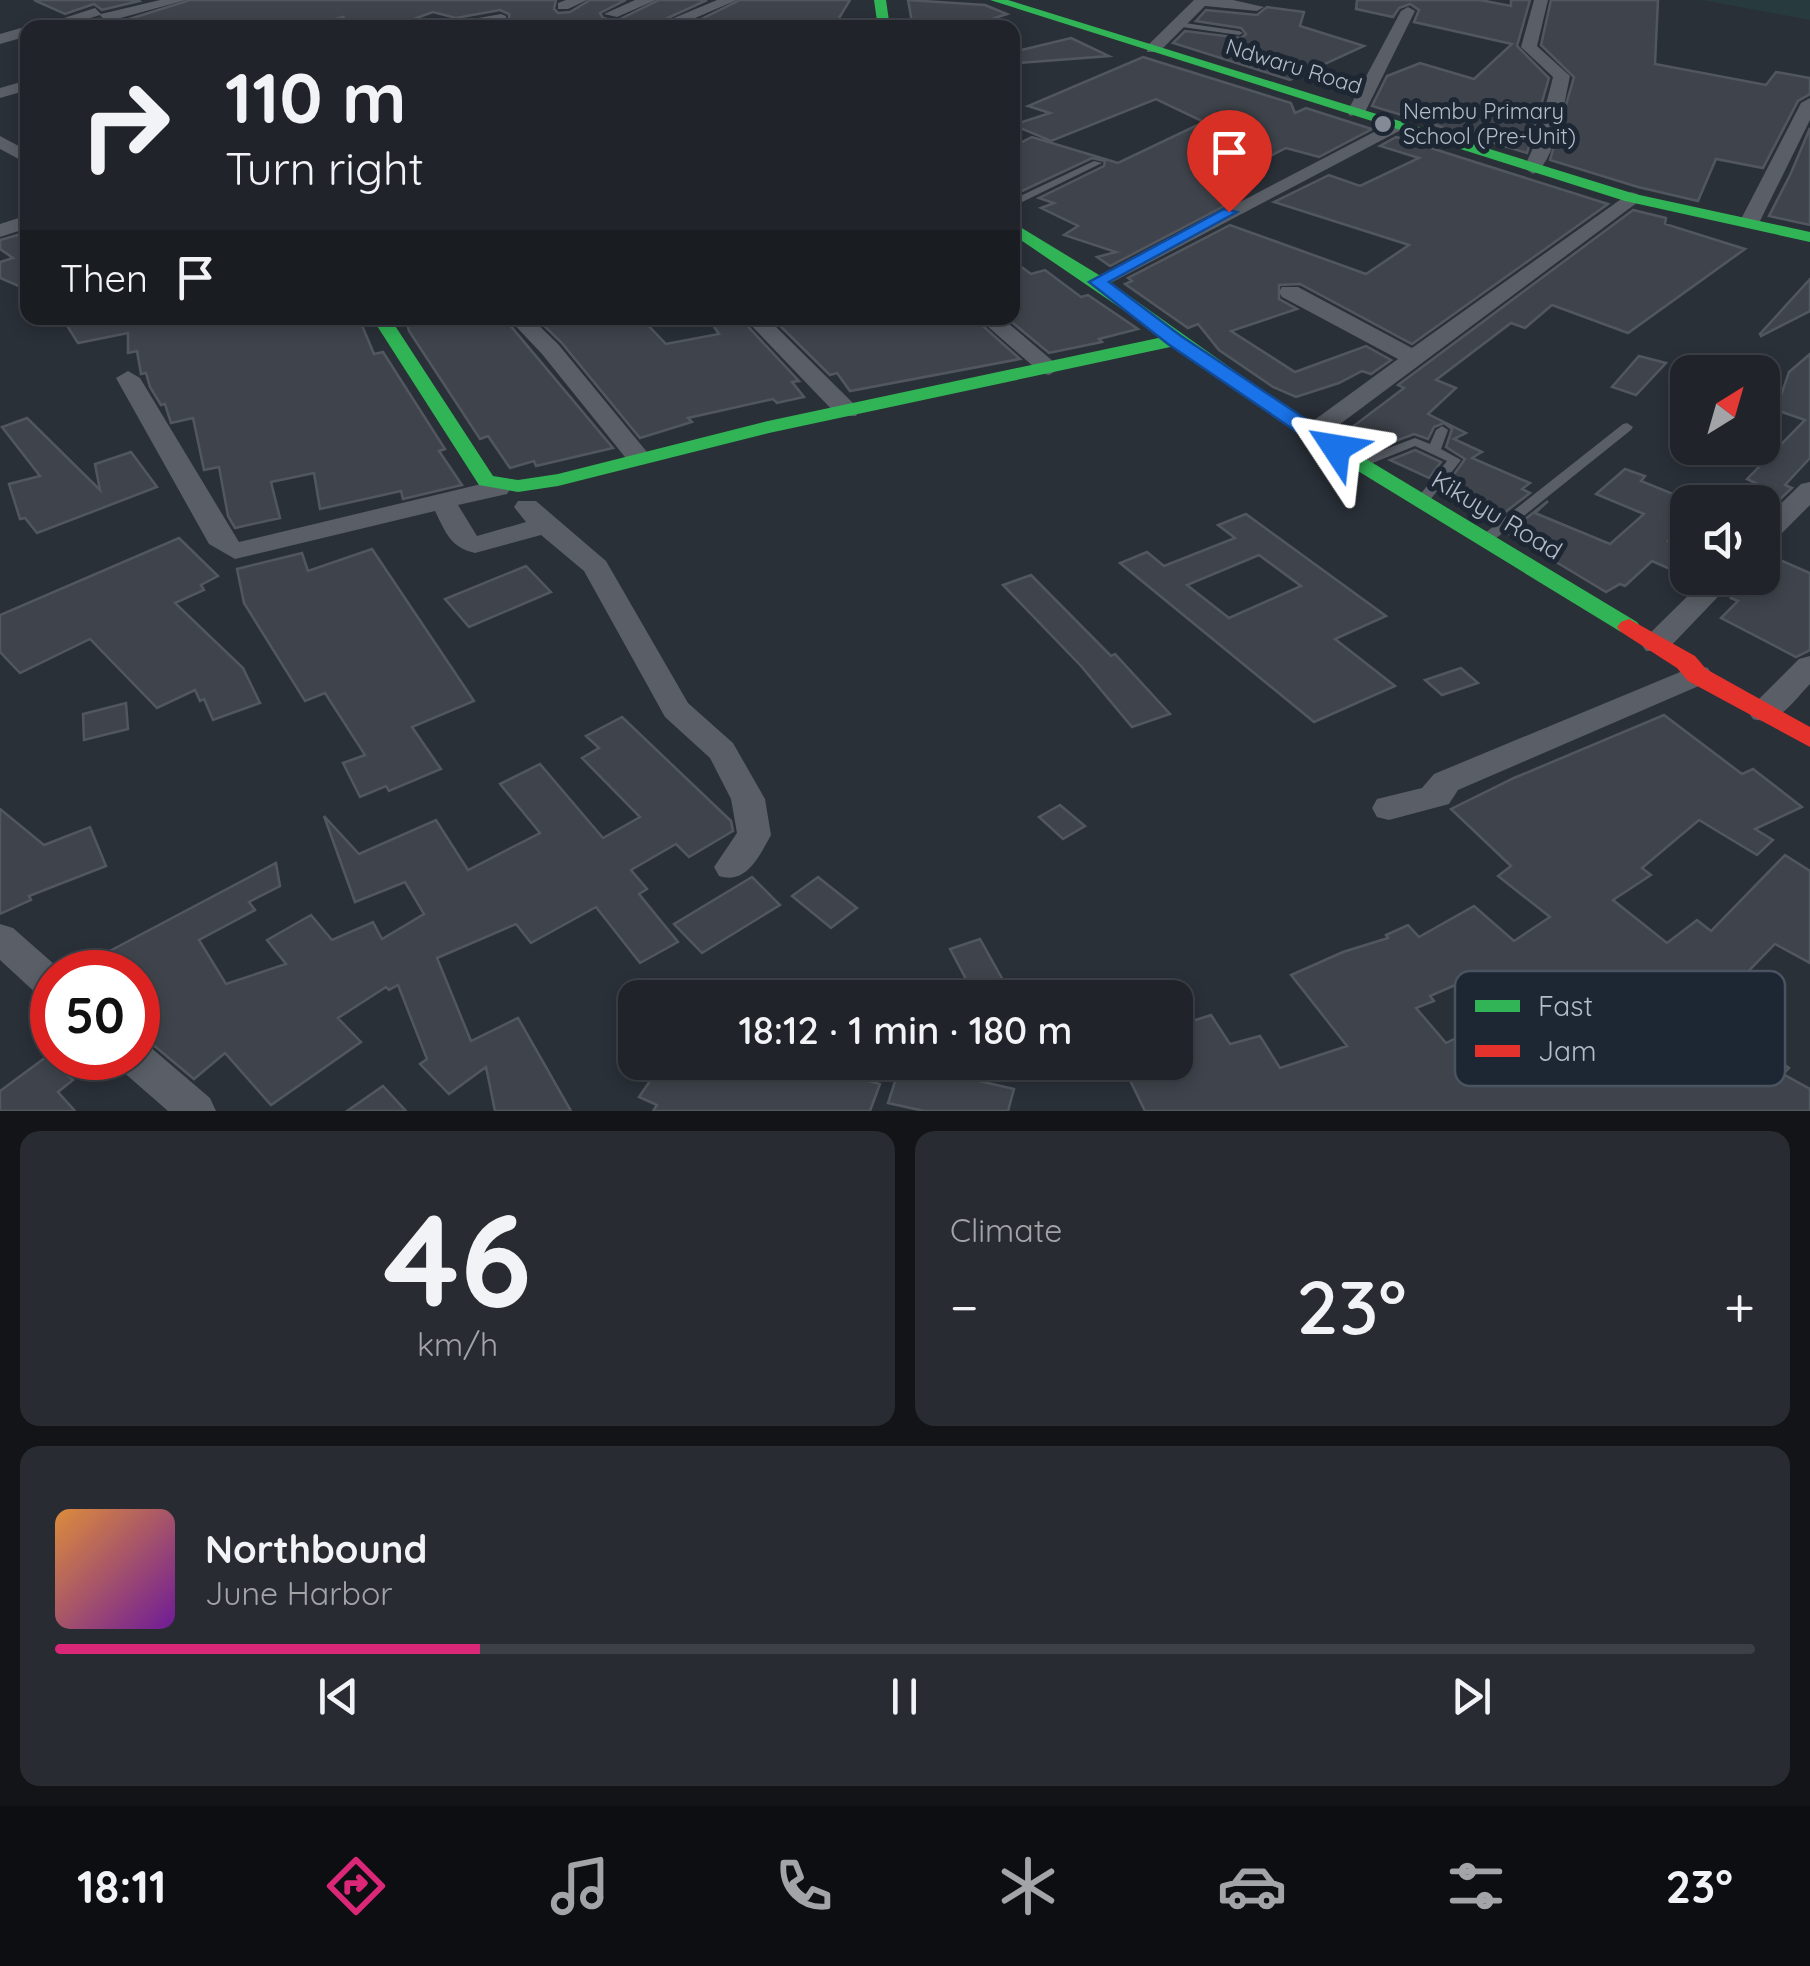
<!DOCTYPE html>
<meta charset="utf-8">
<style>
:root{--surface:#20242a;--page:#282c32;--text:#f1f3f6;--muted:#a2a4a8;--line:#3d4147;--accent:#db2777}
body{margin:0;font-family:Quicksand,sans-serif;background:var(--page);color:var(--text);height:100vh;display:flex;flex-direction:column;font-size:38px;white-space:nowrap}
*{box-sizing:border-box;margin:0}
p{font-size:32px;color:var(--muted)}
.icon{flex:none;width:55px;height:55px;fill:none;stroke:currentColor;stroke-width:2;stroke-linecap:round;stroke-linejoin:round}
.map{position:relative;height:1111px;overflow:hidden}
.drawer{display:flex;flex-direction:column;gap:20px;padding:20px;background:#121417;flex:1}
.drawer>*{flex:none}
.hud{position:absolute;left:20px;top:20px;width:1000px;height:305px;border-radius:20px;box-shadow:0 5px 15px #0003,0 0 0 2px var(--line);background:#20242a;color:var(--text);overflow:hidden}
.needle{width:65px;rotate:37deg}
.tools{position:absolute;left:1670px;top:355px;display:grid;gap:20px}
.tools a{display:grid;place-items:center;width:110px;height:110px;border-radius:20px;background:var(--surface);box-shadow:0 5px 15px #0003,0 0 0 2px var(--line);font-size:50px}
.speed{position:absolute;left:30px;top:950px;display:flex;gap:20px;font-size:50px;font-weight:700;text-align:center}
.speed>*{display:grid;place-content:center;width:130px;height:130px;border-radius:50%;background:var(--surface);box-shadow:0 5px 15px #0003,0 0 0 2px var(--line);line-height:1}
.speed .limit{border:15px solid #d22;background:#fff;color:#111}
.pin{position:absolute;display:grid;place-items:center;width:85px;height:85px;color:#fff;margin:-102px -42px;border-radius:50% 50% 50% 0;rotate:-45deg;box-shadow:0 0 10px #0007}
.pin .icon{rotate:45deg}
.me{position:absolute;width:110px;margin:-55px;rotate:303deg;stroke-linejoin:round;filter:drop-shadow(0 0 8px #0008)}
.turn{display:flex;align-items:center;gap:35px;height:210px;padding:0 40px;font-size:45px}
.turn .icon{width:130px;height:130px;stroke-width:2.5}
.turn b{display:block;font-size:70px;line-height:85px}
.then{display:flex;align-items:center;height:95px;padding:0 40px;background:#0003;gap:20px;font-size:38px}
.big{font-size:75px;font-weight:600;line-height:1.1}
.drawer .card{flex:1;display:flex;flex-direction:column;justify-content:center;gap:15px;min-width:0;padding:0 35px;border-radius:20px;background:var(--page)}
.drawer .dial{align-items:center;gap:0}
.dial b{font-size:130px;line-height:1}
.song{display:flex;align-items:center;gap:30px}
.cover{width:120px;height:120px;border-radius:15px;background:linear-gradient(135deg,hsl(30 70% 55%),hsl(280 70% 35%))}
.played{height:10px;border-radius:5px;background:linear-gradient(90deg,var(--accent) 25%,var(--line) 25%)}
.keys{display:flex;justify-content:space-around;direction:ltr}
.heat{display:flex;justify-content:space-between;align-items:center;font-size:55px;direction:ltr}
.drawer .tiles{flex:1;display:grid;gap:20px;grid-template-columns:1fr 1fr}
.card:last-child{grid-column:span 2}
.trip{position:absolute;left:618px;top:980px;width:575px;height:100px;border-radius:20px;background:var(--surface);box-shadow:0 5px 15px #0003,0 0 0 2px var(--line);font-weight:600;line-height:100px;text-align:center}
.tabs{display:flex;height:160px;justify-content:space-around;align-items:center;background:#0d0e11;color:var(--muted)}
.tabs .icon{width:70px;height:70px}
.tabs .selected{color:var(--accent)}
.tabs b{font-size:45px;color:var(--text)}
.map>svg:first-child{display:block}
.green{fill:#273a3e}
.building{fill:#3f444c;stroke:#52575f;stroke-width:2.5;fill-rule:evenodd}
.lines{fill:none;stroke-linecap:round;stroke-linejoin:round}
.lane{fill:#5a5e66;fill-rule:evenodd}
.street{fill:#5a5e66;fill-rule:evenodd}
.fast{fill:#30b455;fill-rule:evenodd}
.jam{fill:#e5322d;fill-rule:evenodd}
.route{fill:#1a73e8;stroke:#114b97;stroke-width:2.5}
.poi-dot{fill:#848b96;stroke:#1d2633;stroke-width:4}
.labels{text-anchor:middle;stroke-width:10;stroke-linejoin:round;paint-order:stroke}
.far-street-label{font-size:22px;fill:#b4bcc9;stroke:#1d2633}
.far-poi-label{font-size:22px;fill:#b4bcc9;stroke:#1d2633;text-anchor:start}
.street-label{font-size:25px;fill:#b4bcc9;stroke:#1d2633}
.key{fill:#1d2633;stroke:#4a5360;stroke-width:2.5}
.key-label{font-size:28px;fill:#b4bcc9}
</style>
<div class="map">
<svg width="1810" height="1111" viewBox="0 0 1810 1111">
<rect width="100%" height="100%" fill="#2a3038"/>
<polygon class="green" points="1703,0 1810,0 1810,20"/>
<g class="building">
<polygon points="34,0 137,0 139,1 102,10 94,4 65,14"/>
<polygon points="190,0 556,0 554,9 558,13 570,12 590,0 626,0 600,13 603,18 616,21 659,0 707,0 646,28 609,21 593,28 489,27 509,25 509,14 500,10 456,18 433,12 389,28 355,28 343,17 329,21 325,28 96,28 86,23 99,19 107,26"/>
<polygon points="740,0 850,0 836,23 829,26 799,23 798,28 683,28"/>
<polygon points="908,0 985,5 1007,14 964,28 913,28"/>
<polygon points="1357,0 1480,0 1511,6 1511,0 1530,0 1517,46 1549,78 1527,153 1372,106 1387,76 1420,63 1474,79 1512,44 1414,22 1419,10 1410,4 1399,8 1393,17 1356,9"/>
<polygon points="1551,0 1658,0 1655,64 1766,85 1776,72 1810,78 1810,94 1798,101 1763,168 1716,159 1698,201 1638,187 1550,160 1574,77 1541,45"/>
<polygon points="1267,7 1304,12 1300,26 1364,46 1290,80 1173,43 1185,31 1241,38 1246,34 1241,28 1196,21 1206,10 1257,15"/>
<polygon points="1071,38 1109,56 1019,63 1017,51"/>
<polygon points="1143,57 1291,103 1295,113 1306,108 1372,129 1319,157 1286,148 1232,175 1240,178 1232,202 1110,266 1097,257 1116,252 1064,235 1078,226 1041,208 1054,203 1039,198 1104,166 1105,161 1092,158 1020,192 1012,190 1012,147 1032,137 1118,163 1204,122 1156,99 1051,141 1013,125 1050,113 1028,106"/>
<polygon points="1810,128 1810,225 1769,216 1791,173"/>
<polygon points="1396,137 1608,204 1412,344 1300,284 1279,285 1279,299 1297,309 1231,331 1295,372 1366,346 1391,360 1371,374 1362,371 1339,383 1296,397 1273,387 1219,350 1198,324 1188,328 1125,284 1132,281 1128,278 1230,225 1366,274 1409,245 1274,202 1329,175 1360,186 1419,158 1380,146"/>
<polygon points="1633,210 1666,218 1665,224 1745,249 1628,333 1552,305 1525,328 1511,323 1436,380 1456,388 1428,414 1466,433 1454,439 1482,452 1472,458 1530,483 1522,489 1530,493 1491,523 1446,496 1455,492 1445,487 1465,459 1446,447 1452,429 1444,423 1434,427 1428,439 1414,434 1372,450 1343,434 1404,388 1398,385"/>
<polygon points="28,232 28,290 0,278 0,262 13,258 0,249 0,240"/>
<polygon points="1012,260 1031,274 1045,270 1081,297 1088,295 1138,329 1099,339 1102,342 1049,353 1007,318 1012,318"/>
<polygon points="1810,279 1810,311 1761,336 1760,334"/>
<polygon points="72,318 253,318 253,324 288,318 359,318 374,354 383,352 445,449 439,451 462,485 403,499 401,491 320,509 314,473 271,482 280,518 235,528 228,516 219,467 204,470 193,418 171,423 165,404 161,405 150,387 146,373 141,374 137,351 128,353 128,333 78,343 66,324"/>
<polygon points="422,318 504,318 613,448 536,466 534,461 510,468 488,436 480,439 409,331 406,320"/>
<polygon points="536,318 641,318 666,344 719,334 708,318 740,318 799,381 792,382 804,397 777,403 773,399 688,418 692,422 640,438 561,342"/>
<polygon points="772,318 974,318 1020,359 850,391 837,373 830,375"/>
<polygon points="1810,354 1810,458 1785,485 1792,488 1762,516 1762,486 1747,479 1805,420 1776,410 1789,372"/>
<polygon points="1639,356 1666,363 1636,395 1612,387"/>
<polygon points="27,418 100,490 95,464 131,452 157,487 37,533 25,518 20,519 9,484 40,476 2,427"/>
<polygon points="1415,450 1441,462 1429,478 1390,460"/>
<polygon points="1625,469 1645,476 1641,481 1688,500 1688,523 1668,541 1688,552 1670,569 1652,561 1625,586 1620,584 1606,592 1508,533 1548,501 1535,513 1610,544 1644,514 1596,494"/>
<path d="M1246 514 1386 616 1335 639 1395 686 1314 722 1120 563 1147 552 1164 566 1235 538 1218 525ZM1259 555 1301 586 1229 618 1187 585Z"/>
<polygon points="179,538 218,576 201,585 204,590 175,603 243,668 260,703 213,720 204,699 200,701 195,690 157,708 90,639 20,673 0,652 0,615"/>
<polygon points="372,549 474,701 412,727 441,769 389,791 386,786 360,797 343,763 365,755 325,693 305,701 244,603 237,569 302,553 308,571"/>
<polygon points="1773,557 1810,573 1810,650 1796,657 1721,618 1738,601 1731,598 1752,578 1762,578 1762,567"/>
<polygon points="526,566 551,592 469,627 445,599"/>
<polygon points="1031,575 1111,656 1115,654 1170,714 1132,727 1081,666 1003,585"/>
<polygon points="1461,668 1478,683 1442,695 1425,680"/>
<polygon points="126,703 128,729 84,740 83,714"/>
<path d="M1664 715 1742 774 1753 769 1802 807 1755 829 1773 840 1757 855 1699 820 1642 868 1651 875 1613 900 1667 943 1697 920 1711 931 1785 855 1810 871V963L1775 944 1731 989 1782 1022 1760 1048 1789 1068 1783 1074 1810 1089V1111H1145L1121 1062H1175V1033L1186 1029 1183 1024 1211 1015 1230 1044 1260 1036 1280 1068 1347 1046 1291 975 1343 952 1388 938 1386 935 1408 925 1419 937 1474 906 1514 941 1550 917 1498 876 1511 866 1451 809 1514 778ZM1469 979 1510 1012 1446 1043 1416 1008 1434 1001 1430 996Z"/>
<polygon points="622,717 731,821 733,831 689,857 676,844 631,870 647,889 639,894 678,942 640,963 596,907 531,943 516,924 437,958 471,1041 518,1018 571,1111 495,1111 486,1067 449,1094 420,1064 427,1059 398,985 389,990 386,987 338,1018 361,1042 271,1105 225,1053 194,1079 151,1043 138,1039 138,972 70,972 276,863 280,886 249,902 255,910 199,940 226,984 286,964 267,940 311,915 332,940 373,922 382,939 424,914 405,882 355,902 324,816 359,854 436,820 468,870 540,833 500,784 540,764 603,838 640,817 582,758 599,748 586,736"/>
<polygon points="1060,805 1085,826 1063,839 1039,817"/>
<polygon points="0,809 44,845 90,827 106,866 29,896 31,900 0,914"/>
<polygon points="752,877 780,905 702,953 674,924"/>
<polygon points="818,877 857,908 831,928 792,896"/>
<polygon points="980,939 1013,998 976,998 950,949"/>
<polygon points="46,1057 73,1080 58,1092 75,1111 0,1111 0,1091"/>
<polygon points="663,1062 846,1062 843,1074 880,1084 870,1111 653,1111 657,1105 639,1097"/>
<polygon points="901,1063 1014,1089 1008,1111 924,1111 888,1103"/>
<polygon points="383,1086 406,1111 347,1111"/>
</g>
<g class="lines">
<g class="lane">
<polygon points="1178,22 1239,31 1243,33 1239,35 1175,26 1174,24"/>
<polygon points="1094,161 1102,163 1012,207 1012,200"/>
<polygon points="1627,423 1633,427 1631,430 1490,543 1480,543 1478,540 1480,537 1623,424"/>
<polygon points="1442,426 1448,430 1441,449 1461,460 1427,504 1417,504 1415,501 1447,461 1415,446 1365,466 1357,466 1355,463 1357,460 1415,438 1430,444 1436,430"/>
</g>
<g class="street">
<polygon points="160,0 186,0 106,22 100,15 58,28 33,28 95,8 101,14"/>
<polygon points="566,0 587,0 568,9 558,9 558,3"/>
<polygon points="635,0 656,0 617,17 604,14"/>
<polygon points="717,0 737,0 672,28 650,28"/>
<polygon points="1194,0 1233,0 1264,7 1257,11 1205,6 1159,52 1147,52 1147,46"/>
<path d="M1534 0H1548L1537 46 1570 76C1565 99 1555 165 1533 174L1524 168 1537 139 1553 77 1521 47Z"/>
<polygon points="1408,7 1415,11 1365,112 1350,116 1347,112 1401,11"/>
<polygon points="501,14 506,16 506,22 422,28"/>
<polygon points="344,21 351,28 328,28 330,25"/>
<polygon points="884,21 891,28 850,28"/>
<polygon points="28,26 33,28 28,28 28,36 0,44 0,34"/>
<polygon points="28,80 28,90 0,98 0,88"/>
<polygon points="1810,98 1810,120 1759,223 1756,227 1742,227 1739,223 1801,103"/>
<polygon points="1397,120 1406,125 1403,129 1105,286 1091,286 1087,282"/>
<polygon points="0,136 28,151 28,164 0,149"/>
<polygon points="1631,192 1638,194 1638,202 1320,439 1302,439 1299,434 1302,429 1398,359 1282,297 1279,292 1282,287 1298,287 1412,348"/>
<polygon points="28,215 28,228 0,237 0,224"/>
<polygon points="40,318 69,318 57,326 41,326"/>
<polygon points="508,318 531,318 558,344 647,452 651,457 647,462 629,462 542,354"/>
<polygon points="744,318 767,318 856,406 859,411 856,416 838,416"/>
<polygon points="978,318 1002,318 1061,368 1049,375 1041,373"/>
<path d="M128 371 140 378 239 542 498 480 507 482 511 488 507 494 458 505 477 536 526 522 514 507 518 501H536L606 561 688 703 733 743 765 799 771 835C759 857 746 885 719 876L714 867 737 833 731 799 710 758 665 717 584 571 541 535 475 553C450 547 446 533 435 511L235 559 209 544 116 378Z"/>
<polygon points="1810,482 1810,505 1772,543 1762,545 1762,522 1801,484"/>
<polygon points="1706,578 1736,578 1666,651 1646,651 1641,644 1646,637"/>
<path d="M1810 656V684C1794 700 1778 727 1753 719L1748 712 1753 705 1799 659Z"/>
<polygon points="1697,665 1708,668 1712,675 1708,682 1458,790 1449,804 1389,820 1377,817 1372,808 1377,799 1422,788 1434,774"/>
<polygon points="0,924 13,928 63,972 52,972 52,1000 39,996 0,960"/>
<polygon points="138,1042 149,1046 210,1098 216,1111 168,1111 121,1070 115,1058 138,1058"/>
</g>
<g class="fast">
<polygon points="874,0 886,0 890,28 878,28"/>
<polygon points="990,0 1008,0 1635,194 1810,232 1810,242 1625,201"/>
<polygon points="1012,222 1104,278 1318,430 1637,622 1641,627 1637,632 1621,632 1304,438 1175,346 769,433 558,486 518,492 479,485 372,318 390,318 493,476 518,480 558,474 768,421 1163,337 1012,234"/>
</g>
<polygon class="jam" points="1629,619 1695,656 1706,669 1810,727 1810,747 1688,681 1677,668 1621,632 1617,627 1621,622"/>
</g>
<polygon class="route" points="1224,209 1237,212 1109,282 1181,336 1343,444 1346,448 1343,453 1328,453 1168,344 1089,282"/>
<circle class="poi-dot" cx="1383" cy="124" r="10"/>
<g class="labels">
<g class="far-street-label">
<text transform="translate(1294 66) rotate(17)" y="8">Ndwaru Road</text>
</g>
<g class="far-poi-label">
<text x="1403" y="119">Nembu Primary<tspan x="1403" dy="25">School (Pre-Unit)</tspan></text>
</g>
<g class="street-label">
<text transform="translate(1497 515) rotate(31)" y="9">Kikuyu Road</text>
</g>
</g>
<rect x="1455" y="971" width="330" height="115" rx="15" class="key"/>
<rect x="1475" y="1000" width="45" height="12" fill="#30b455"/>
<rect x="1475" y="1045" width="45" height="12" fill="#e5322d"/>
<g class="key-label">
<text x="1538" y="1016">Fast</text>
<text x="1538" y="1061">Jam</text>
</g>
</svg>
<div class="tools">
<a><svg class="needle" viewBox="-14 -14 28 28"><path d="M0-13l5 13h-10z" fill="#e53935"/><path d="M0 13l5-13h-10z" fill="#a2a4a8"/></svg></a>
<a><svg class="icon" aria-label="sound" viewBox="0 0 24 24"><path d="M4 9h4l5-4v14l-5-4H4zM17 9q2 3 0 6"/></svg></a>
</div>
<div class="speed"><div class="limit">50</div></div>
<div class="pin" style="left:1229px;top:212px;background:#d93025"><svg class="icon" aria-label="arrive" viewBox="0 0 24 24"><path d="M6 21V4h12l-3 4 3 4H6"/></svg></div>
<svg class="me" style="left:1336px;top:448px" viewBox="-20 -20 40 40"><path d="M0-17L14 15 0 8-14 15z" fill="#1a73e8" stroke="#fff" stroke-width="4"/></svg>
<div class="trip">18:12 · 1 min · 180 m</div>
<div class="hud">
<div class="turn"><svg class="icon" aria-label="right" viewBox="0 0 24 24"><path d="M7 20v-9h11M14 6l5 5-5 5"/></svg><div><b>110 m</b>Turn right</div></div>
<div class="then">Then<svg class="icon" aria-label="arrive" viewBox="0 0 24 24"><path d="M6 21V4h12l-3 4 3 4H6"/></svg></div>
</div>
</div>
<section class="drawer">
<div class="tiles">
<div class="card dial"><b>46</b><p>km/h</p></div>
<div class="card"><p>Climate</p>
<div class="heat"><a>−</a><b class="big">23°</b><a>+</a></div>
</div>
<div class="card">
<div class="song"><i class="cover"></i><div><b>Northbound</b><p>June Harbor</p></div></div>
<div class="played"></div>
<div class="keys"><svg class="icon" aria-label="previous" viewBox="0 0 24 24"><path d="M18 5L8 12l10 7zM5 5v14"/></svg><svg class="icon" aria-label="pause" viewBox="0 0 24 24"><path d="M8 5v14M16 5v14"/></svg><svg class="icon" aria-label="next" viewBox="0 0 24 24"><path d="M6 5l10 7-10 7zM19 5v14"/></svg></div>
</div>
</div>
</section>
<nav class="tabs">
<b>18:11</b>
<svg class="icon selected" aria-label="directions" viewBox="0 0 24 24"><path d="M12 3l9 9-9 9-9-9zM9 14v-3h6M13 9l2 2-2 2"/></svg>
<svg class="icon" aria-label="music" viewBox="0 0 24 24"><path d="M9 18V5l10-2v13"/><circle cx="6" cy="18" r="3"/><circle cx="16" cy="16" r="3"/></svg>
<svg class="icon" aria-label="phone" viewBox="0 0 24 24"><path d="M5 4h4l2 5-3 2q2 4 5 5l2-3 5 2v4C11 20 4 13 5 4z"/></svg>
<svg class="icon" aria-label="climate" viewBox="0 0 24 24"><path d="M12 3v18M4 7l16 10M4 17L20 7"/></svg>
<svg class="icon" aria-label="car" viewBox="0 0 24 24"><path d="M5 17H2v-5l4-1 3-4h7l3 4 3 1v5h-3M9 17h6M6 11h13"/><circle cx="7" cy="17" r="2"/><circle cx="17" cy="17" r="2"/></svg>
<svg class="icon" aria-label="filters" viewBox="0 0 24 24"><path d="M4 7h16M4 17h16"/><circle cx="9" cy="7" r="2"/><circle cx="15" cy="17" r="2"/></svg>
<b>23°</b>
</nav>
